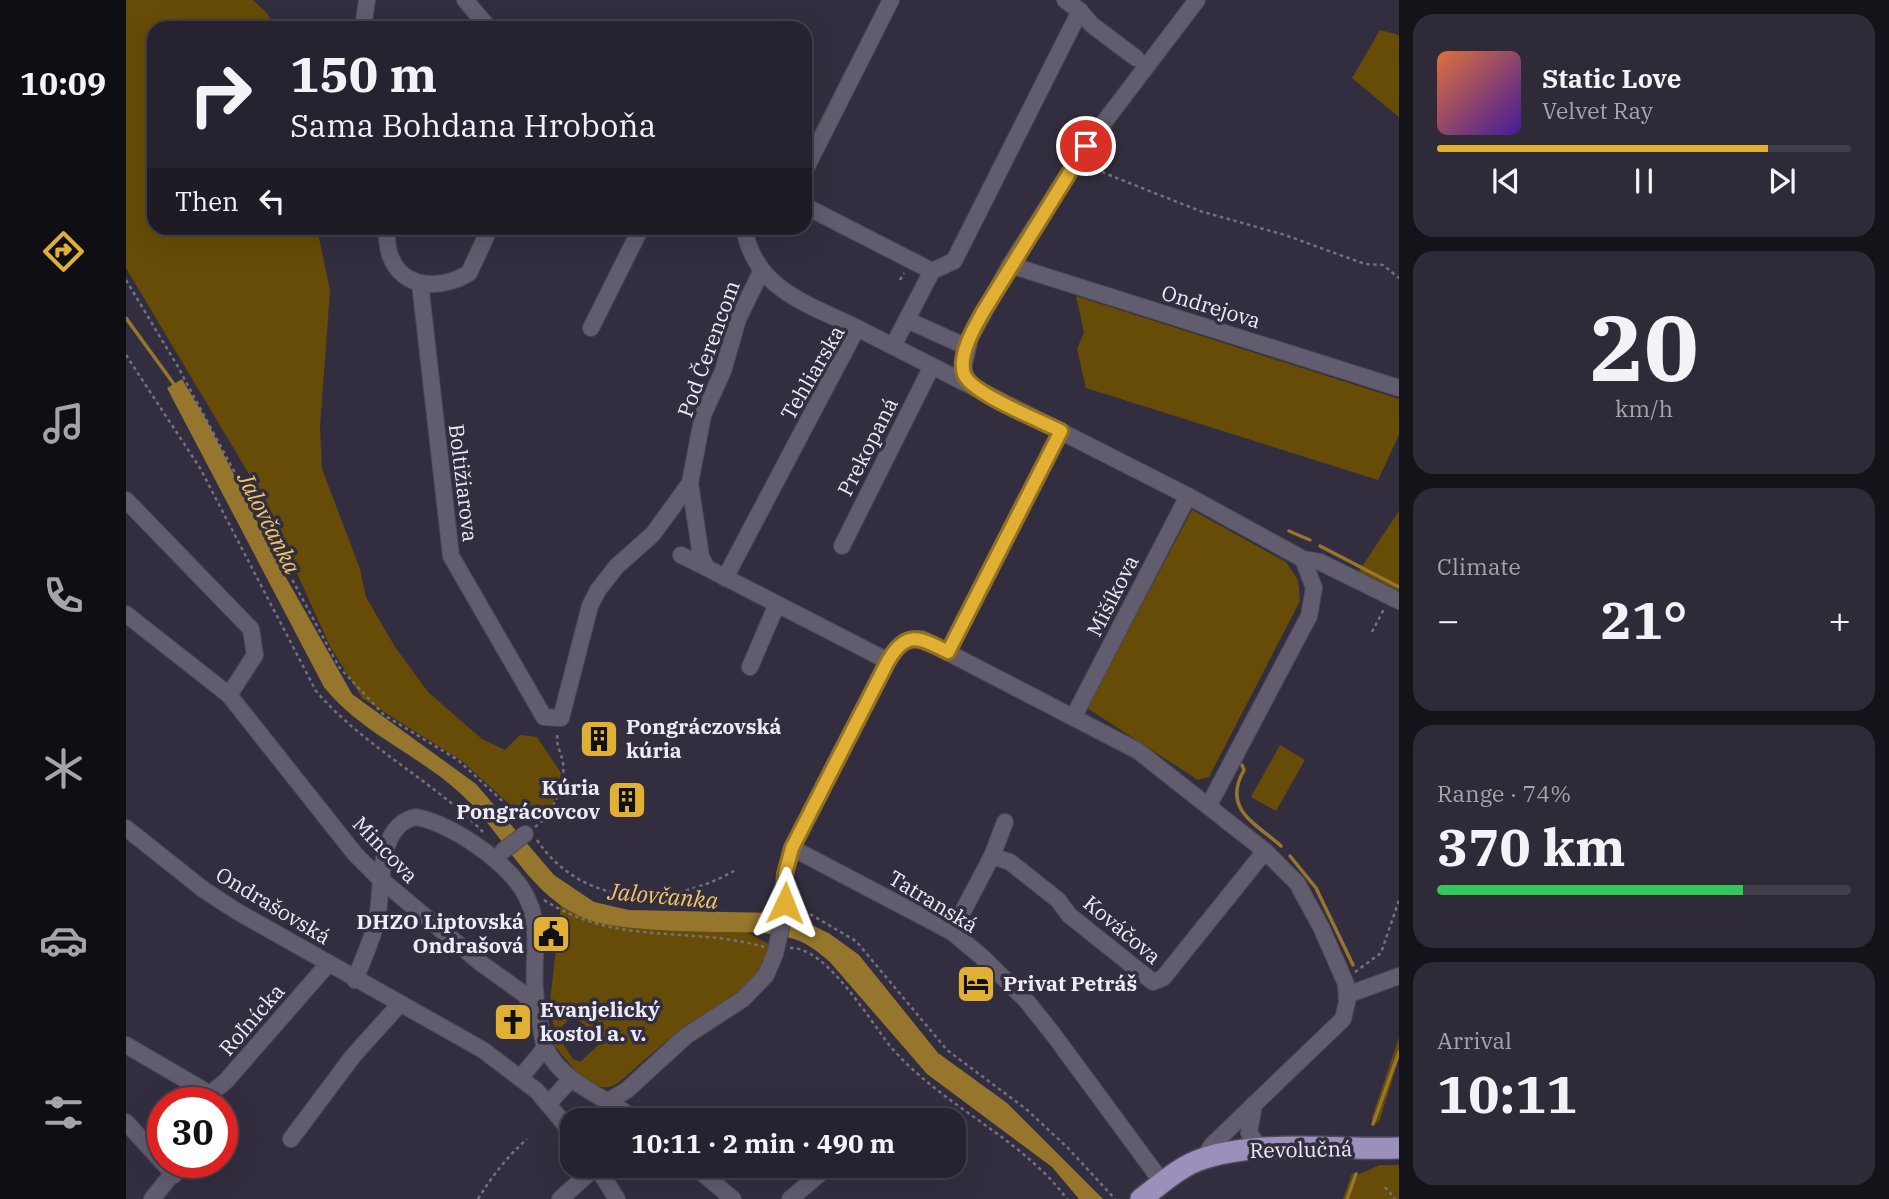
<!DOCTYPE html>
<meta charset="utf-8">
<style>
:root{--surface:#26222f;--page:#2e2a37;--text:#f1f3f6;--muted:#a4a4aa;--line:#423f4b;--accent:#e1af34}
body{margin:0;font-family:"IBM Plex Serif",serif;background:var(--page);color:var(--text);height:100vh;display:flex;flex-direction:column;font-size:26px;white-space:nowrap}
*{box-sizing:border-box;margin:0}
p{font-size:23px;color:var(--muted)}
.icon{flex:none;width:38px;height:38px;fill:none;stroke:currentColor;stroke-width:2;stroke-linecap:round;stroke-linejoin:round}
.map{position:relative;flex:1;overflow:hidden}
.drawer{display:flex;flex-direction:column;gap:14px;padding:14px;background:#15131a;width:490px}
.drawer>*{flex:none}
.hud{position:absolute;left:21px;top:21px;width:665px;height:214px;border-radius:21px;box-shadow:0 7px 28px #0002,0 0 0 2px var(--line);background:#26222f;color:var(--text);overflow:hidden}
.speed{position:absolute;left:21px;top:1087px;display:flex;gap:14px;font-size:35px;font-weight:700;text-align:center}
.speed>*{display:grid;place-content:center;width:91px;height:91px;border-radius:50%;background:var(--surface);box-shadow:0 7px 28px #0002,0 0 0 2px var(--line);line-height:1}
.speed .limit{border:10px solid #d22;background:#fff;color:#111}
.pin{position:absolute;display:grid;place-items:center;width:60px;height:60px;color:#fff;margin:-30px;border:4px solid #fff;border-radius:50%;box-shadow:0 2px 7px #0007}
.me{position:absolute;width:77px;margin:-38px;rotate:2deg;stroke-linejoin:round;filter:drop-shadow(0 0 5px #0008)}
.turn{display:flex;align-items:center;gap:24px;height:147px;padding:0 28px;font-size:32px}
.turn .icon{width:91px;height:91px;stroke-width:2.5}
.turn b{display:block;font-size:49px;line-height:60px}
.then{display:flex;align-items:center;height:66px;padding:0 28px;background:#0003;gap:14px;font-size:26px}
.big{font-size:52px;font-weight:800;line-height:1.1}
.drawer .card{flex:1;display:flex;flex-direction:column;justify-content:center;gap:10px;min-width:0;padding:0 24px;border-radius:21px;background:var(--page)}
.drawer .dial{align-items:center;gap:0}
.dial b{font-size:91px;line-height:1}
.song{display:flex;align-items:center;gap:21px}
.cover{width:84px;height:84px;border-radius:10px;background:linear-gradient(135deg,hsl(20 70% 55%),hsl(260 70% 35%))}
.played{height:7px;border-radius:4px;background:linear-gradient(90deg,var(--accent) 80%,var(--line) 80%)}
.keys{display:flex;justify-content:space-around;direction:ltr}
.heat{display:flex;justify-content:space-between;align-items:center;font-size:38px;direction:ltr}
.charge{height:10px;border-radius:5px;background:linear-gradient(90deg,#34c759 74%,var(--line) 0)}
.trip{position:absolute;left:434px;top:1108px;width:406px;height:70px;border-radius:21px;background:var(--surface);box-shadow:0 7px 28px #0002,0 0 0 2px var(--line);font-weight:800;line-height:70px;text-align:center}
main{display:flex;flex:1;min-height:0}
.menu{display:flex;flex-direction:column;width:126px;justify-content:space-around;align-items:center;background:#0f0e13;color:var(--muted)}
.menu .icon{width:49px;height:49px}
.menu .on{color:var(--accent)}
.menu b{font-size:32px;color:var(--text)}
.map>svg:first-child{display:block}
.green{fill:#664c06}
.water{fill:#95762c}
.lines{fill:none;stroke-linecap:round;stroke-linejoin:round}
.stream{stroke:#95762c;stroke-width:3.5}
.minor-casing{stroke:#4d4957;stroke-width:18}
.major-casing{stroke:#4d4957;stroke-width:24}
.path{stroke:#74707f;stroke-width:2.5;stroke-dasharray:3.5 3.5;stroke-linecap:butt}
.minor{stroke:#615c6e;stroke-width:16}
.major{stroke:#9b8fbb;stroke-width:21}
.route-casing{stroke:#927222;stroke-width:18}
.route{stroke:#e1af34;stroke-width:12}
.labels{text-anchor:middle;stroke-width:7;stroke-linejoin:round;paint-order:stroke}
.street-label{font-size:21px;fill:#edebf6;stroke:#332e3f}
.poi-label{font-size:21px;font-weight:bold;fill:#edebf6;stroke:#332e3f;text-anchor:start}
.water-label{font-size:23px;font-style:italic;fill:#f3c662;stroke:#332e3f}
</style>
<main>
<nav class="menu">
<b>10:09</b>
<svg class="icon on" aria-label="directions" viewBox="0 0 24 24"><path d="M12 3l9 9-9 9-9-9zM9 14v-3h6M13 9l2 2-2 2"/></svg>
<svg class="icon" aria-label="music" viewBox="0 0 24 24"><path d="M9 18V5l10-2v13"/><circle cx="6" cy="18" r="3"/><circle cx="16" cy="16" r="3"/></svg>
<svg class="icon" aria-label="phone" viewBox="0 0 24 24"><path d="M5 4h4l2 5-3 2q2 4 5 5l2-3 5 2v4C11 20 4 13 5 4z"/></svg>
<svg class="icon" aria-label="climate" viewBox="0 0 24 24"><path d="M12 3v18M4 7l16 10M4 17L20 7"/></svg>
<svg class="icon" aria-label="car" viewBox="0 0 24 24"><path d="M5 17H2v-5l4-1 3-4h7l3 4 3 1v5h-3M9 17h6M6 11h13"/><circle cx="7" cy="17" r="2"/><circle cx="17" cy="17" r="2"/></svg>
<svg class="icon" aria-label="filters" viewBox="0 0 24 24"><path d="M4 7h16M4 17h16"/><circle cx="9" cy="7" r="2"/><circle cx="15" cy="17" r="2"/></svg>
</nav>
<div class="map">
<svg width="1273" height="1199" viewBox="0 0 1273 1199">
<rect width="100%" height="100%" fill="#332e3f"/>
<g class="green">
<polygon points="0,0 127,0 142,14 148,28 28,28 28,228 191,228 204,291 194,427 196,469 234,569 240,597 269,647 302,692 356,739 379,750 394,735 411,737 435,773 426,808 388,808 336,761 236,698 204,646 135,494 0,268"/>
<polygon points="1254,30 1273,35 1273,117 1226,78"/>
<polygon points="950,296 1273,399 1273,435 1252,480 960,388 951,349 958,332"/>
<polygon points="1066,510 1160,562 1172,580 1174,601 1083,777 1072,780 961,708"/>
<polygon points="1273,511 1273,595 1231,574"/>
<polygon points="1154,745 1179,760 1150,811 1125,797"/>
<path d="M435 904 477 923 619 931 644 945C625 999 593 1000 552 1032 530 1049 512 1066 492 1083 466 1100 442 1060 427 1044L446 1029H453L437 1044 447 1059 454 1062 479 1039 476 1031H465L447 1015 430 1033 421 1003 424 1002Z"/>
<polygon points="1273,1037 1273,1058 1253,1122 1247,1124 1246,1117"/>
<polygon points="1254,1165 1273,1165 1273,1199 1217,1199 1226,1173 1229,1176"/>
</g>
<path class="water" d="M56 379 81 421 154 567 226 694 350 784 428 875 468 902 503 910 645 913 674 919 704 934 733 955 812 1053 881 1103 977 1199H953L926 1167 801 1074 704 962C693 953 682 943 668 939 647 932 622 932 600 932 568 932 509 930 478 924 407 909 383 838 335 794 292 754 236 734 198 687L41 388Z"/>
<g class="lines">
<g class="stream">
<polyline points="0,318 50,387"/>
<polyline points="1163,531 1184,540"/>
<polyline points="1194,546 1273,587"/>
<path d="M1116 765 1118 770C1096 809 1128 822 1155 846"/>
<polyline points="1164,856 1190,888 1227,965"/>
<polyline points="1247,1124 1273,1052"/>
<polyline points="1221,1199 1230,1174"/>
</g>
<g class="minor-casing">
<g id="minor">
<polyline points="339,0 363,28"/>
<polyline points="954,11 966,25 1010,58"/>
<polyline points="237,28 241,0"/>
<polyline points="679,170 765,0"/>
<polyline points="679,206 806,271"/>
<path d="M260 228C261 236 261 247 264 255 276 291 317 289 343 273L364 228"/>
<path d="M618 228C629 290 681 303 731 328"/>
<polyline points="884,265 1273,388"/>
<path d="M635 272 612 319 597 371 577 415 564 483 575 557 581 568 762 661C770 647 778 638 796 639L1012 751 1139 851 1171 883 1195 927 1220 984 1221 1002 1217 1019 1086 1145 1078 1158"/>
<polyline points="294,283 325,556 418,717 435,718 464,606 472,590 491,566 527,534 564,483"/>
<polyline points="781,320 841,347"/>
<polyline points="465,328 515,228"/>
<polyline points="767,346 806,271 828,261 954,11 939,0"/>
<polyline points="844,385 837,369 844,338 884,265 960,146 1071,0"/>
<polyline points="0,500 125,629 129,655 103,695"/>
<polyline points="716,546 806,366"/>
<polyline points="555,555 581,568"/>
<polyline points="1177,559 1194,562 1273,601"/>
<polyline points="599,578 731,328 1062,496 1177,559 1188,588 1183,616 1083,805"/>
<polyline points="0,614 103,695 229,854 253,878 356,964 398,994 410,1009"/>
<polyline points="822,652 935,431"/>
<polyline points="624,667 651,604"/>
<polyline points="948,716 1062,496"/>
<polyline points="0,828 78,890 112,912 357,1050 411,1091 446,1133"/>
<polyline points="666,848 826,932 855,956 899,999 927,1034 1036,1182"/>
<polyline points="377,851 399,834"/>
<polyline points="866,856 884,862 932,900 943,915 1027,982 1037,978 1139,851"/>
<polyline points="826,932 866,856 879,822"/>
<path d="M229 980C236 961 245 943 250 923 258 894 248 825 290 817 316 822 341 838 361 853 438 912 395 949 414 1023 416 1030 416 1041 420 1049 439 1086 480 1096 510 1120"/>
<polyline points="1221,995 1273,976"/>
<polyline points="0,1045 84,1094"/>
<polyline points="395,1077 419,1048"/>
<polyline points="484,1100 501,1090 560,1036 617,999 640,975 649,954 659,911 658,879 666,848 762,661"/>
<polyline points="81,1102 84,1094 100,1081 202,964"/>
<polyline points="423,1103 445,1079"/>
<polyline points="1128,1104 1123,1133 1130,1143 1143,1150"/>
<polyline points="759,1120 761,1118"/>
<polyline points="0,1122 48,1175"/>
<polyline points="165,1139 227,1056 273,1005"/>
<polyline points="470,1166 491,1199"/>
<polyline points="568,1166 607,1199"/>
<polyline points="26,1199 56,1162"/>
<polyline points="434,1199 470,1167"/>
<polyline points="664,1199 703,1166"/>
</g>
</g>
<g class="major-casing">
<path id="major" d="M1015 1199C1035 1184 1055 1165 1079 1158 1133 1140 1215 1150 1273 1148"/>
</g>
<g class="path">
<polyline points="963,167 1074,211 1159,235 1239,264 1257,265 1273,278"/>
<polyline points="0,280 51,365 213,667 258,715 332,760 397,820"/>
<polyline points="774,280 778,273"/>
<path d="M0 355 74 468 190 691C238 747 305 779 357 832"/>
<polyline points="1246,632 1258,609"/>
<path d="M409 827C426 814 440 786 437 763 435 751 429 745 432 732"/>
<path d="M411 840C457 908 542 908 608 871"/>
<path d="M418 900C492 947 560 925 638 947"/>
<polyline points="672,907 730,941 821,1050 900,1109 942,1148 989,1199"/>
<path d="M664 948C700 946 744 1021 764 1046 815 1106 894 1136 941 1199"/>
<polyline points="1229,972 1255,953 1273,900"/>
<polyline points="466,1120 467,1107"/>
<polyline points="1259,1187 1269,1199"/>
<path d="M352 1199C366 1176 381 1157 401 1139"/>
</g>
<use href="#minor" class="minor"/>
<use href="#major" class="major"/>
</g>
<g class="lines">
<g class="route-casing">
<path id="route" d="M659 903V874L666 848 762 661C781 629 794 638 822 652L935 431C915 421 844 393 838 374 832 355 848 328 857 312L960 146"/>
</g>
<use href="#route" class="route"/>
</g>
<defs>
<g id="building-square" transform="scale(2.0125)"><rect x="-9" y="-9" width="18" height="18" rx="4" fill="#e1af34" stroke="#332e3f"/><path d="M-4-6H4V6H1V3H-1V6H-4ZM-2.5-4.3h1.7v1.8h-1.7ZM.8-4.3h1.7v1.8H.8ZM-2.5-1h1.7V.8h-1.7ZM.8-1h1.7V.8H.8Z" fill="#111"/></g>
<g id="civic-square" transform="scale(2.0125)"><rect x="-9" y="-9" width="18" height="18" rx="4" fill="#e1af34" stroke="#332e3f"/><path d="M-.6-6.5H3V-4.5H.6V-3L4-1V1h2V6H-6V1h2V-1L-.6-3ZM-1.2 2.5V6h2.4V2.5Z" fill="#111"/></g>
<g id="hotel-square" transform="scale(2.0125)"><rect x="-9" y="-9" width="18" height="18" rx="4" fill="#e1af34" stroke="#332e3f"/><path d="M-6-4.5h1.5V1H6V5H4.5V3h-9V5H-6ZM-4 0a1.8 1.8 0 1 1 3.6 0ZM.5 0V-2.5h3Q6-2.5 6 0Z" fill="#111"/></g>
<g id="church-square" transform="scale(2.0125)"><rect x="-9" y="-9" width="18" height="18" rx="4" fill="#e1af34" stroke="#332e3f"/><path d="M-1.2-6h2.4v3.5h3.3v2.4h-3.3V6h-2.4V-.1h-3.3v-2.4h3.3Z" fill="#111"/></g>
</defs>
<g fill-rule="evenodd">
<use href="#building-square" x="473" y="739"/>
<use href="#building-square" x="501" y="800"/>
<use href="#civic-square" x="425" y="934"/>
<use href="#hotel-square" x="850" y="984"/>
<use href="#church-square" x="387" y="1022"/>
</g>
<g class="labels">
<g class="street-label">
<text transform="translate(1085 307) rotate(17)" y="7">Ondrejova</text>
<text transform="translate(583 349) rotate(-70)" y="7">Pod Čerencom</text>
<text transform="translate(687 373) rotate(-60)" y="7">Tehliarska</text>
<text transform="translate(742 447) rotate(-63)" y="7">Prekopaná</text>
<text transform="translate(337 483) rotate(83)" y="7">Boltižiarova</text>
<text transform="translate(987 596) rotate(-63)" y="7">Mišíkova</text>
<text transform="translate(259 850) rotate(46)" y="7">Mincova</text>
<text transform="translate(807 902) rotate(31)" y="7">Tatranská</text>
<text transform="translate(147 906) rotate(31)" y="7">Ondrašovská</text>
<text transform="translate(996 930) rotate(40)" y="7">Kováčova</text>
<text transform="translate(126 1020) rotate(-49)" y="7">Roľnícka</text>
<text transform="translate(1175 1150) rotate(-1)" y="7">Revolučná</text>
</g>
<g class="poi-label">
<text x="500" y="734">Pongráczovská<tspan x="500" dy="24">kúria</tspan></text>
<text x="474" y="795" text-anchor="end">Kúria<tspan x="474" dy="24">Pongrácovcov</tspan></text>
<text x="398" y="929" text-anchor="end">DHZO Liptovská<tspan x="398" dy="24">Ondrašová</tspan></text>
<text x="877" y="991">Privat Petráš</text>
<text x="414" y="1017">Evanjelický<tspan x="414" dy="24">kostol a. v.</tspan></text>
</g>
<g class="water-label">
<text transform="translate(143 523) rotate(63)" y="8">Jalovčanka</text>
<text transform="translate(537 896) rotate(5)" y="8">Jalovčanka</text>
</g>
</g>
</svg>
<div class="speed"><div class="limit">30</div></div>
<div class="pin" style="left:960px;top:146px;background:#d93025"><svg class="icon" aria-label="arrive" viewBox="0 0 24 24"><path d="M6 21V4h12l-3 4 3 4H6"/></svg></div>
<svg class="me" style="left:659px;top:903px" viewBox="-20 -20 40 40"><path d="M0-17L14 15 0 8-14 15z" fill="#e1af34" stroke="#fff" stroke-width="4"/></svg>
<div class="trip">10:11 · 2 min · 490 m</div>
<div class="hud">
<div class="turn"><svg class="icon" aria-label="right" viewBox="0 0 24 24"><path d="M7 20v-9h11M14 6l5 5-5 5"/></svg><div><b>150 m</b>Sama Bohdana Hroboňa</div></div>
<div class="then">Then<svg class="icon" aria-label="left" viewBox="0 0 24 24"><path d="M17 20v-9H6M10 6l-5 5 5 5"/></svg></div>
</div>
</div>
<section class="drawer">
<div class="card">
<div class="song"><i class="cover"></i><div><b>Static Love</b><p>Velvet Ray</p></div></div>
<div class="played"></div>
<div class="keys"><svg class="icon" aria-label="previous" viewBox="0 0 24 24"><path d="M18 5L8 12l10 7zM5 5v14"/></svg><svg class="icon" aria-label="pause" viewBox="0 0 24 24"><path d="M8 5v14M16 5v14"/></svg><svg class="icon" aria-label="next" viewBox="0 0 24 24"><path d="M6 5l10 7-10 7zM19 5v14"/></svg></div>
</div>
<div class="card dial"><b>20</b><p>km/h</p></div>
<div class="card"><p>Climate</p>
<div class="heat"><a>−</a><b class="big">21°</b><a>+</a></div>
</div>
<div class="card"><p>Range · 74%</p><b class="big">370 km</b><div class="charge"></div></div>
<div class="card"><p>Arrival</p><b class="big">10:11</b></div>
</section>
</main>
